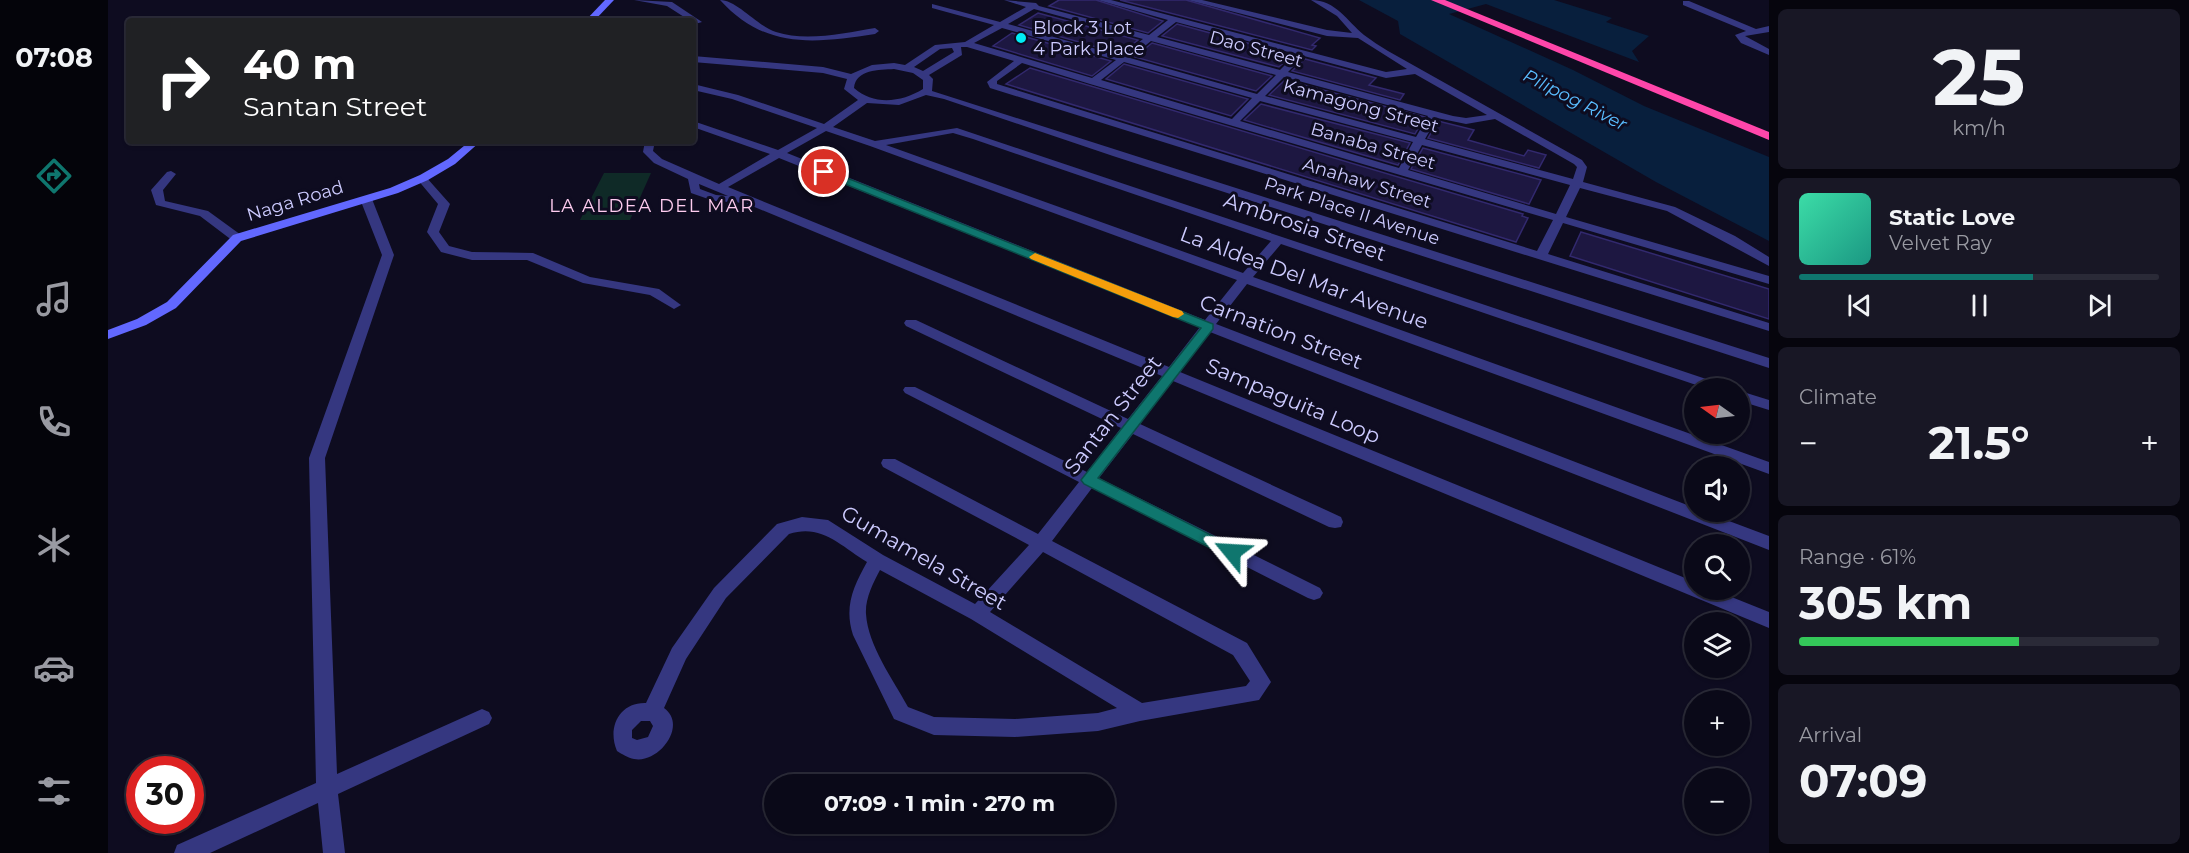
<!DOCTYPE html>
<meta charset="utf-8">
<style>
:root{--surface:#0a0918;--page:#181725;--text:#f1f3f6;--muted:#999aa2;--line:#2a2a37;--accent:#0f766e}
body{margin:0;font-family:Montserrat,sans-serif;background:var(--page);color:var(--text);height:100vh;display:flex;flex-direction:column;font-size:22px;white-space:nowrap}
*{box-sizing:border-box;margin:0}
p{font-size:20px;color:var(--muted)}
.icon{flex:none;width:33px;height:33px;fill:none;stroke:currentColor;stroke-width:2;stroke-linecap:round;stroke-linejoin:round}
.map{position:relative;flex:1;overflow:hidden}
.sheet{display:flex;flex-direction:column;gap:9px;padding:9px;background:#06050d;width:420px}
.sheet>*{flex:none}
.hud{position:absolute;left:18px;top:18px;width:570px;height:126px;border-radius:6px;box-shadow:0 2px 4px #0004,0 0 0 2px var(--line);background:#202124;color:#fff;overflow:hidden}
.needle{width:39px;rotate:284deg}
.tools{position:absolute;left:1576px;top:378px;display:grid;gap:12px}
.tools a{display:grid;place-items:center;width:66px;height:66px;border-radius:50%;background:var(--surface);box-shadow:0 2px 4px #0004,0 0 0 2px var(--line);font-size:30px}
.speed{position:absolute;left:18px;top:756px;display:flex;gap:12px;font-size:30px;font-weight:700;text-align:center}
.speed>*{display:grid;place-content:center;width:78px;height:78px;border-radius:50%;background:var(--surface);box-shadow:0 2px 4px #0004,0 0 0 2px var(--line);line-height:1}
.speed .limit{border:9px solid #d22;background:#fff;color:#111}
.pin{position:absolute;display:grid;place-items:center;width:51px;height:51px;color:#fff;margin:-26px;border:3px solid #fff;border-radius:50%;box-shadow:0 2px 6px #0007}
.me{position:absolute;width:66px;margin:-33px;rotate:297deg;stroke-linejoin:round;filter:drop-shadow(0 0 4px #0008)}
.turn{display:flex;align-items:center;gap:21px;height:126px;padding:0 18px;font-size:27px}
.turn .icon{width:78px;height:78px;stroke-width:2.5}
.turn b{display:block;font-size:42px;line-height:51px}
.big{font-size:45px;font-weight:700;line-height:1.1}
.sheet .widget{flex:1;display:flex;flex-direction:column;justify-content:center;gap:9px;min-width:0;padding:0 21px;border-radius:9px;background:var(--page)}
.sheet .dial{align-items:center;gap:0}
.dial b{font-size:78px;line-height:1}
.song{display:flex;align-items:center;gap:18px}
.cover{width:72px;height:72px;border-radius:9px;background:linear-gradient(135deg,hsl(160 70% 55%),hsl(170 70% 35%))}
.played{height:6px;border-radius:3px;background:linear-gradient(90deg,var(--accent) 65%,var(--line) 65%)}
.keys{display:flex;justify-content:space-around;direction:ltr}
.heat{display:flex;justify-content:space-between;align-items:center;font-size:33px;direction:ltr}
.charge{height:9px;border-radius:4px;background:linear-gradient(90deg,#34c759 61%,var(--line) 0)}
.trip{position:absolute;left:656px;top:774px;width:351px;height:60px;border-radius:30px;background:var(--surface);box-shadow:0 2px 4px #0004,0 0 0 2px var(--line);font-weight:700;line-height:60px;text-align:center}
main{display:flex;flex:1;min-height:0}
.menu{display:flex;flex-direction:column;width:108px;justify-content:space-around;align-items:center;background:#04040a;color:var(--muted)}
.menu .icon{width:42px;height:42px}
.menu .current{color:var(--accent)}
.menu b{font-size:27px;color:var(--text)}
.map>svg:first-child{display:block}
.green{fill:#0f2a27}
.water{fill:#081f3d}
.building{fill:#1d1741;stroke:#32296e;stroke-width:1.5}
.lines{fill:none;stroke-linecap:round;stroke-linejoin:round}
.street{fill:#353780;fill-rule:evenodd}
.secondary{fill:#6268ff;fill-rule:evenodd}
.highway{fill:#ff46aa;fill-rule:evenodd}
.route{fill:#0f766e;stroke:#0a4d48;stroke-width:1.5}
.slow{fill:#f59e0b}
.poi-dot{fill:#00edf6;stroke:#0e0c20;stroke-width:2}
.labels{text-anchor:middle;stroke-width:6;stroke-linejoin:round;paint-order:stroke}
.far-poi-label{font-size:18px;fill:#cdcbff;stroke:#0e0c20;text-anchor:start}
.far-street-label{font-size:18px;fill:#cdcbff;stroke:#0e0c20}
.far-water-label{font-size:18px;font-style:italic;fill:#59bdff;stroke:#0e0c20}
.far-neighbourhood-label{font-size:18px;letter-spacing:1.5px;fill:#ffcdf0;stroke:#0e0c20}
.street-label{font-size:21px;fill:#cdcbff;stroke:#0e0c20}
</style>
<main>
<nav class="menu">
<b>07:08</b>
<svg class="icon current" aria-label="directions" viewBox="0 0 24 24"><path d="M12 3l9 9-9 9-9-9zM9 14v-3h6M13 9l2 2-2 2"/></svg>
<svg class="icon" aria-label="music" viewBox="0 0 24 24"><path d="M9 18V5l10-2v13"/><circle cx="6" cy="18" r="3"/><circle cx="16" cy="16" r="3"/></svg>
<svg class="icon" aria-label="phone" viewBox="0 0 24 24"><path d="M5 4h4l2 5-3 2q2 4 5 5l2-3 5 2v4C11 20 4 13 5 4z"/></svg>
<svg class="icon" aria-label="climate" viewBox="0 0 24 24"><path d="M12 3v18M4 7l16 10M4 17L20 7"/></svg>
<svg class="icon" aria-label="car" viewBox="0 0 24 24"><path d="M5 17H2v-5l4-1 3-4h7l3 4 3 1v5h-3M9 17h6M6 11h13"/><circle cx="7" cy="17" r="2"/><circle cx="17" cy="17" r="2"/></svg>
<svg class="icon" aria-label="filters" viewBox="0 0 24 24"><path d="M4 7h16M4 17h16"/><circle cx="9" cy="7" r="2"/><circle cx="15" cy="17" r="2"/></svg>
</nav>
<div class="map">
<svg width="1661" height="853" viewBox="0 0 1661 853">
<rect width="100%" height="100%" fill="#0e0c20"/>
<polygon class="green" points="496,173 543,173 522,220 472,220"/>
<polygon class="water" points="1251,0 1446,0 1504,18 1498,22 1541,36 1524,51 1531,62 1378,4 1341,14 1465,70 1536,106 1661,157 1661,241 1548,182 1292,34 1290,21"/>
<g class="building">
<polygon points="951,0 988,0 1055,21 1040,33 941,6"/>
<polygon points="1012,0 1078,0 1212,38 1204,45 1208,46 1204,50"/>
<polygon points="930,13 1030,40 1013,54 911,25"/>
<polygon points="1069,24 1184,55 1171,67 1054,36"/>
<polygon points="904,33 1003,61 984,76 885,46"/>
<polygon points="1044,43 1164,76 1148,91 1027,57"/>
<polygon points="1197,59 1268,78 1261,85 1296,94 1292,100 1184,71"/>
<polygon points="1016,64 1140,99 1123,116 998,79"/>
<polygon points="922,68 1415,214 1414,216 1420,218 1408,242 898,84"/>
<polygon points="1177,80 1317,117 1307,134 1161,95"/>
<polygon points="1153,104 1302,143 1290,165 1136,120"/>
<polygon points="1330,121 1366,130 1360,140 1416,156 1420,150 1438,155 1431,168 1320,138"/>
<polygon points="1315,148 1426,178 1433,180 1421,204 1303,169"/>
<polygon points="1473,232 1661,289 1661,319 1462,256"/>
</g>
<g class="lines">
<g class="street">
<polygon points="526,0 564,2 594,22 587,24 559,6"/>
<path d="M612 0C629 0 649 26 668 32 698 42 737 33 767 28L771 31 767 34C707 43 657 50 612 0Z"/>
<path d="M896 0 928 3 931 6 1041 35 1060 20 990 0H1003L1278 72 1299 69 1250 38 1219 36 1080 0H1094L1219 30 1244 33 1229 16 1203 0C1228 0 1239 21 1256 35 1264 41 1272 46 1280 51L1474 160 1479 167 1475 182 1567 207 1627 236 1661 257V266L1559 211 1472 188 1458 217 1661 276V284L1455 223 1440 254 1661 323V331L882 88 879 82 906 61 859 47H853L854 55 821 75 825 79 824 91 1661 358V368L1005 156 836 99 818 95 791 105 759 103 725 127 767 141 849 128 1616 385 1618 388H1597L1173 244 1145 277 1661 462V474L1139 284 1108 324 1587 508V512H1597L1661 536V550L1102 332 1072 372 1587 582V590H1606L1661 612V628L1065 381 1032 424 1233 517 1235 522 1233 527 1227 528 1221 527 1025 434 991 478 1212 588 1215 593 1212 598 1206 600 1200 598 984 488 944 541 1139 643 1163 682 1151 700 1032 721 990 731 907 737 826 735 786 719 745 635C736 607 745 587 759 562 733 546 713 523 681 534L618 598 578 659 556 708C580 725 551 764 526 759 520 758 514 754 509 751 499 728 511 702 538 703L564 648 606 588 669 524 694 517 720 520 775 555 867 604 921 545 775 467 773 463 775 459H787L930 534 971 482 797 393 795 390 797 387H807L979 472 1013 428 798 326 796 323 798 320H808L1020 419 1054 376 637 203 606 201 583 193 580 179 546 163 535 152 537 141H547L545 151 554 159 611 184 662 154 585 127V121L670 150 709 128 624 99 585 90V84L630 95 716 124 750 100 736 89 739 79 715 73 585 62V56L715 67 743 74 764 65 786 63 797 65 827 45 857 42 886 25 824 8V4L892 22 918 7ZM926 9 1035 39 1013 56 900 24ZM1068 22 1188 54 1172 70 1049 37ZM894 28 1008 60 984 78 866 43ZM1043 41 1168 75 1149 94 1022 58ZM844 48 846 52 815 71 806 67 832 49ZM1196 56 1278 78 1307 74 1379 115 1358 118 1345 116 1180 72ZM1016 62 1144 98 1124 119 993 80ZM914 63 982 84 1445 220 1429 251 889 84V81ZM786 69 805 73 815 80V89C794 102 766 106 746 88 748 69 771 70 786 69ZM1176 77 1320 116 1308 137 1157 96ZM1152 101 1305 142 1291 168 1132 121ZM1329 118 1358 124 1387 119 1466 164 1469 167 1465 179 1317 139ZM718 131 762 146 1129 280 1097 320 679 153ZM845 133 865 139 1163 241 1135 273 778 145ZM1314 145 1462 185 1448 214 1300 170ZM671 158 1092 327 1061 367 620 187ZM591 184 620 196 608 195 592 189ZM935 552 1125 655 1142 681 1138 686 1034 703 882 612ZM772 570 863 619 1009 708 990 713 907 719 826 717 800 707C785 679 760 646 758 614 757 599 765 583 772 570ZM533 721H542L545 726 540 737 529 740 524 738V730Z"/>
<polygon points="1575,1 1581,1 1648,29 1661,26 1661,32 1637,36 1661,49 1661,55 1633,43 1627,35 1638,31 1575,5"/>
<polygon points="63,171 68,174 55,190 57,201 100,211 133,235 133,241 125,241 92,216 48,205 43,190 59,172"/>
<polygon points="314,176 318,177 342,204 331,232 341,246 364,252 425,253 482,277 551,289 573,305 566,309 542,295 475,283 419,260 364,260 333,252 319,232 330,204 309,179"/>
<polygon points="258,196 264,199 286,255 217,458 229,774 374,709 381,712 384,718 381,724 230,794 237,853 215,853 210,803 102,853 66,853 69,845 208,783 201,458 274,255 252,199"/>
<polygon points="1632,391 1661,400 1661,410 1632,401"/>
</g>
<g class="secondary">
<polygon points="497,0 506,0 486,21 477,21"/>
<polygon points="362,141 373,141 347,164 320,180 290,193 133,241 68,308 38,325 0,339 0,330 29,319 59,302 125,235 282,188 312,175 340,159"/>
</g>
<polygon class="highway" points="1323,0 1337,0 1661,132 1661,140"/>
</g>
<polygon class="route" points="712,170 719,170 1105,324 1105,329 990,478 1129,548 1132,552 1129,556 1124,558 1118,556 976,484 973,480 1093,328 712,174"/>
<polygon class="slow" points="927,253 1074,311 1076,314 1070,318 1065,317 923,259 921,257"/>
<circle class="poi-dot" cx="913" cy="38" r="6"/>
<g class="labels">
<g class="far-poi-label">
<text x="925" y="34">Block 3 Lot<tspan x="925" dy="21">4 Park Place</tspan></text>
</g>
<g class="far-street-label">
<text transform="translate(1148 49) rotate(15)" y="6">Dao Street</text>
<text transform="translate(1253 106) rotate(15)" y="6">Kamagong Street</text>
<text transform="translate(1265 146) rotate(16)" y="6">Banaba Street</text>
<text transform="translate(1259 183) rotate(17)" y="6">Anahaw Street</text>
<text transform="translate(187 201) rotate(-17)" y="6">Naga Road</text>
<text transform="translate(1244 211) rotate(18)" y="6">Park Place II Avenue</text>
</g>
<g class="far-water-label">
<text transform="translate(1467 100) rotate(27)" y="6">Pilipog River</text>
</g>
<g class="far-neighbourhood-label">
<text x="544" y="212">LA ALDEA DEL MAR</text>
</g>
<g class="street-label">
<text transform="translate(1197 227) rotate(19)" y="7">Ambrosia Street</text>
<text transform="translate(1196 278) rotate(20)" y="7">La Aldea Del Mar Avenue</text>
<text transform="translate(1173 332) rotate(21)" y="7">Carnation Street</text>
<text transform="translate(1185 401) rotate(23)" y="7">Sampaguita Loop</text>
<text transform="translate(1005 415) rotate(-52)" y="7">Santan Street</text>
<text transform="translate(816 558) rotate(30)" y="7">Gumamela Street</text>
</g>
</g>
</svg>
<div class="tools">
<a><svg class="needle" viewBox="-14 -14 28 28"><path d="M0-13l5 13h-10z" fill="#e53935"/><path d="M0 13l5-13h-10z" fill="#999aa2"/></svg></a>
<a><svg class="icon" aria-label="sound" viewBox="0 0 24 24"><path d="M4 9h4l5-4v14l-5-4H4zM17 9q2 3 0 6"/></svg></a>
<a><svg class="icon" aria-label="search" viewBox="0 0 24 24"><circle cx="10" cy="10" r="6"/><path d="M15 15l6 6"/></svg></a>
<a><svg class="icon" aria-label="layers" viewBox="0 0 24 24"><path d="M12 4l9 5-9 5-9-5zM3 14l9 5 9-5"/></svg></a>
<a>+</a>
<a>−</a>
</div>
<div class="speed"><div class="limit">30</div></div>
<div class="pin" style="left:716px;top:172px;background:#d93025"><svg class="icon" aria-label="arrive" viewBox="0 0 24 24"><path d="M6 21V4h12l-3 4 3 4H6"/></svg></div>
<svg class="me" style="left:1124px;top:552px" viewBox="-20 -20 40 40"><path d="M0-17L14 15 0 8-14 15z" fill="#0f766e" stroke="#fff" stroke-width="4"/></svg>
<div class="trip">07:09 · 1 min · 270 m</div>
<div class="hud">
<div class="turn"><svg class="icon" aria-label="right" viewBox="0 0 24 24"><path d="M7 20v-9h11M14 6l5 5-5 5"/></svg><div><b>40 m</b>Santan Street</div></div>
</div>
</div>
<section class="sheet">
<div class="widget dial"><b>25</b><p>km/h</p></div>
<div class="widget">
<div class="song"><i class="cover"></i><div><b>Static Love</b><p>Velvet Ray</p></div></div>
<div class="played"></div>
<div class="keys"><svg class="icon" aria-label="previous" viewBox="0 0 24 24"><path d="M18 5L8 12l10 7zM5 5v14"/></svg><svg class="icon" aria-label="pause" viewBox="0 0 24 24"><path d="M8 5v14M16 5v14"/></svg><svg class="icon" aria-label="next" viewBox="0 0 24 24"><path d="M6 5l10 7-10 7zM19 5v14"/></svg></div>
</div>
<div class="widget"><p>Climate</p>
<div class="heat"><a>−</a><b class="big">21.5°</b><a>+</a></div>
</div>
<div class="widget"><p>Range · 61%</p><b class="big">305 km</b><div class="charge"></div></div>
<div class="widget"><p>Arrival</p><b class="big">07:09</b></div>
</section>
</main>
